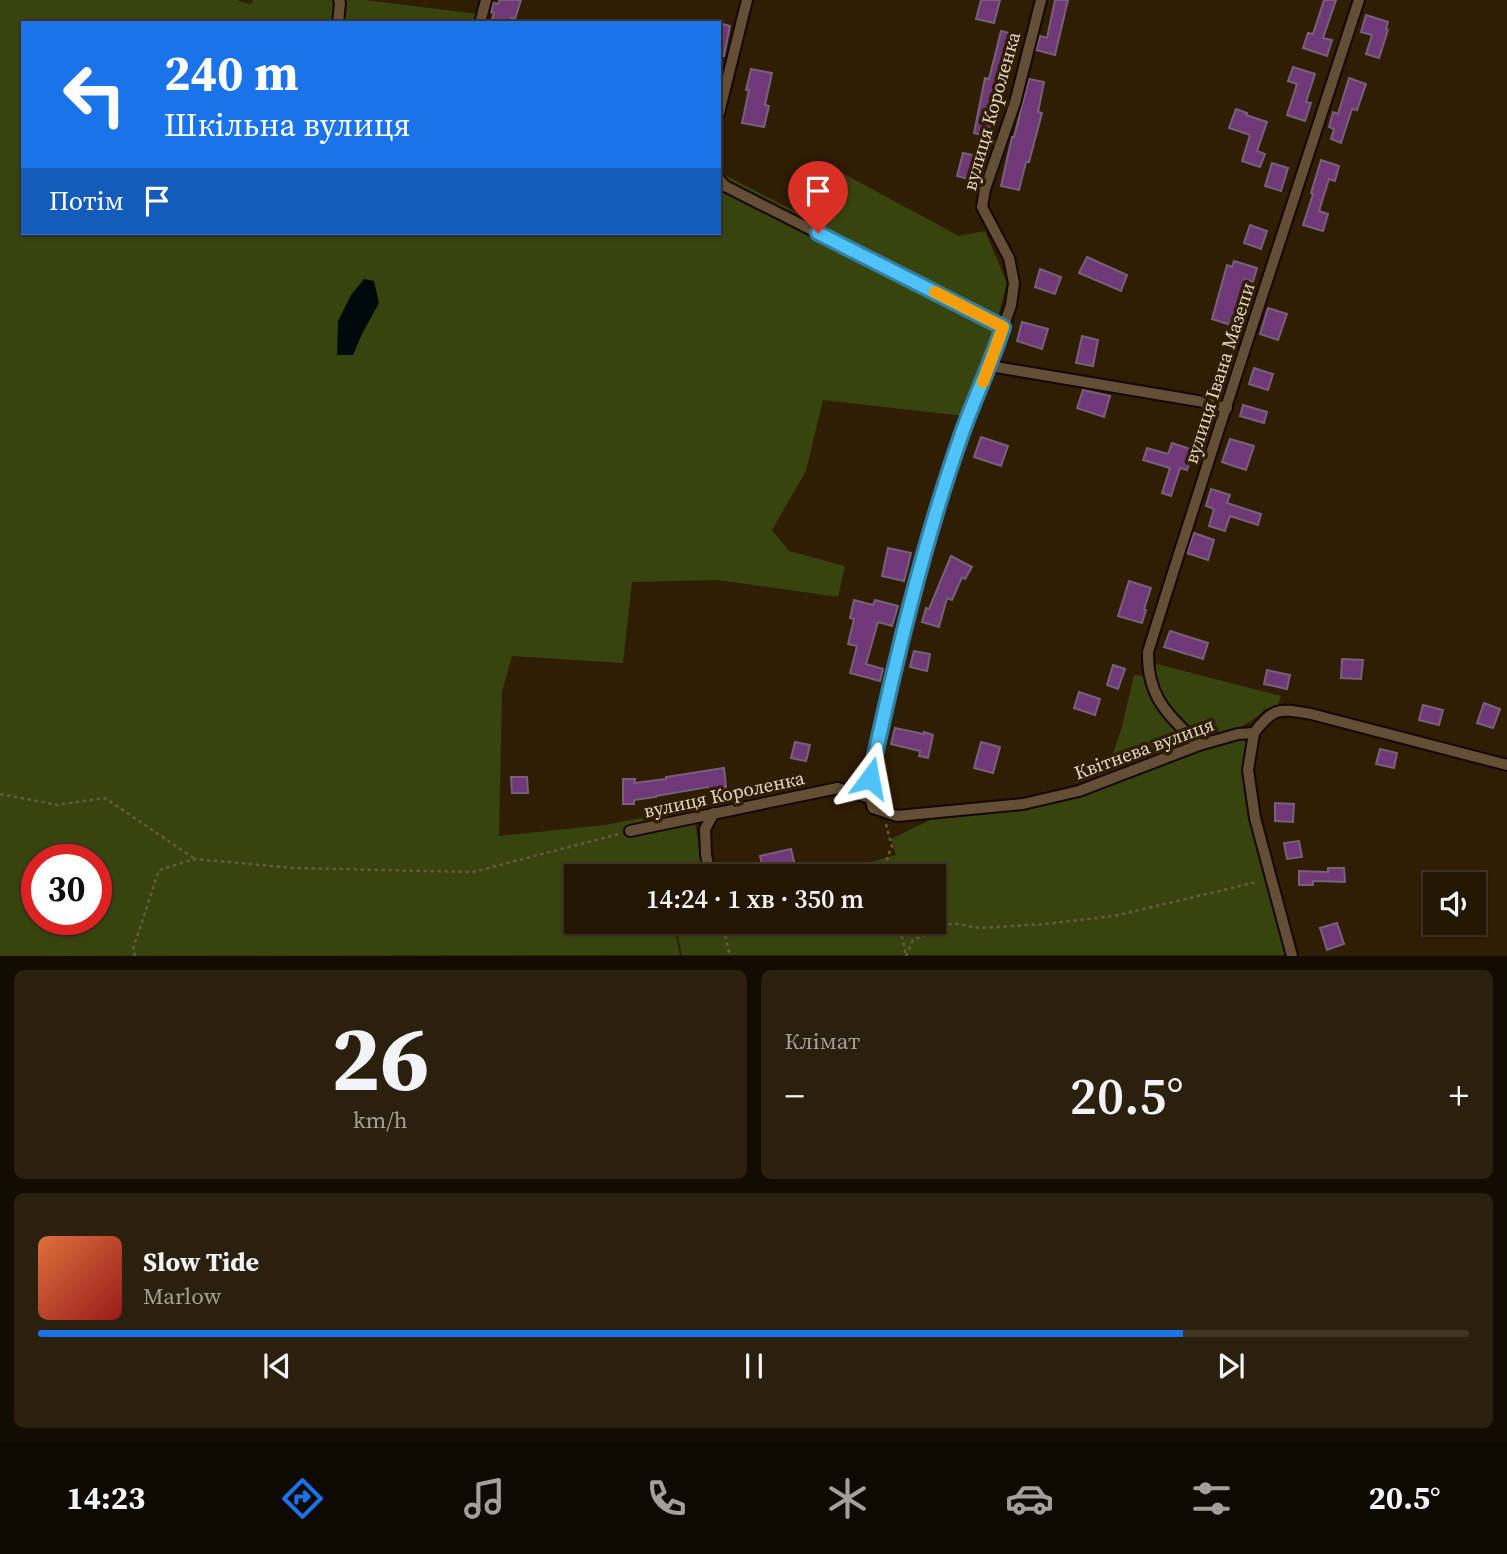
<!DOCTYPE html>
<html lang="uk">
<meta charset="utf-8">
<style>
:root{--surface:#231603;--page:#2b1f0d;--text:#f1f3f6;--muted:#a39f9a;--line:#403525;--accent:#1a73e8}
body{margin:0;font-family:"Source Serif 4",serif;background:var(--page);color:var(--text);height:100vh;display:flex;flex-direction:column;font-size:26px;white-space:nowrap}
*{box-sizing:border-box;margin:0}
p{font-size:23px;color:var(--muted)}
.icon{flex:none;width:38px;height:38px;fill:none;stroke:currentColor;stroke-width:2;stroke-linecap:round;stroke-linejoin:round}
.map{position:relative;height:956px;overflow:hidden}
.sheet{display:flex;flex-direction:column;gap:14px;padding:14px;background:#130c02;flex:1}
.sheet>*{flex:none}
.hud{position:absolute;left:21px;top:21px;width:700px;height:214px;border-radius:0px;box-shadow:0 2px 5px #0004,0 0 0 2px var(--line);background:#1a73e8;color:#fff;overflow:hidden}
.fabs{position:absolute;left:1423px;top:872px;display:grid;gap:14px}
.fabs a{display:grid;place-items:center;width:63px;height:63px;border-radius:0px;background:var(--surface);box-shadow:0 2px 5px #0004,0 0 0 2px var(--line);font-size:35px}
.speed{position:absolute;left:21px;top:844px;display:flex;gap:14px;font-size:35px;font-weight:700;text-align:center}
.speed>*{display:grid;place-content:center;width:91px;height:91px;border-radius:50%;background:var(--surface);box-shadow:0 2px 5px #0004,0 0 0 2px var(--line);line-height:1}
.speed .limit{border:10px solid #d22;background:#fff;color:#111}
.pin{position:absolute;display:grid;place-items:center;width:60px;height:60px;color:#fff;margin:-72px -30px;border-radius:50% 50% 50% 0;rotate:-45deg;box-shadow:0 0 7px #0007}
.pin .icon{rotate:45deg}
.me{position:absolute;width:77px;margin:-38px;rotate:13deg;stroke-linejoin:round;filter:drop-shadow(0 0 5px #0008)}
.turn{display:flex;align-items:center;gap:24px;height:147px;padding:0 28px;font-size:32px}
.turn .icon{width:91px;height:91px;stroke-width:2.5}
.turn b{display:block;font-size:49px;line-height:60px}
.then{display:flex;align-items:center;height:66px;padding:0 28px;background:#0003;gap:14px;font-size:26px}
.big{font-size:52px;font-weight:600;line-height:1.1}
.sheet .widget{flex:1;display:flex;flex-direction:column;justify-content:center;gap:10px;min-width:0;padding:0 24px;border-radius:10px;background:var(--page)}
.sheet .dial{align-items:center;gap:0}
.dial b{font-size:91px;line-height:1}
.song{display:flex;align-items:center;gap:21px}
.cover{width:84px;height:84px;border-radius:10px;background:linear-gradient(135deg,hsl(20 70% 55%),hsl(0 70% 35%))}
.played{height:7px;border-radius:4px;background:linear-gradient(90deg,var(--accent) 80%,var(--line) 80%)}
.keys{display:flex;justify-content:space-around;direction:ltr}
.heat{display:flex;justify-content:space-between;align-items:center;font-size:38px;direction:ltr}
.sheet .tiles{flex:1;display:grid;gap:14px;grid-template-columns:1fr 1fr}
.widget:last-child{grid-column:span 2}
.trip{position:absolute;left:564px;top:864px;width:382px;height:70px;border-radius:0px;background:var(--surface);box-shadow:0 2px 5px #0004,0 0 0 2px var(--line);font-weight:600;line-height:70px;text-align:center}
.dock{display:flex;height:112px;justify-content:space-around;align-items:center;background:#0e0901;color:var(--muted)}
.dock .icon{width:49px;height:49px}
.dock .current{color:var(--accent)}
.dock b{font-size:32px;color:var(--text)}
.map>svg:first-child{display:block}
.green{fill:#38440e;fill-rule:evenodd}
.water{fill:#000a0b}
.building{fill:#6f3978;stroke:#76607a;stroke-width:2}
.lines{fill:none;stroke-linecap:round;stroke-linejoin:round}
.street-casing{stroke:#160600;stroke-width:14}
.path{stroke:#685842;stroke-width:2.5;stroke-dasharray:3.5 3.5;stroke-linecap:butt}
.street{stroke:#644f36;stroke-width:10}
.route-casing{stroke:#337fa1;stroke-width:18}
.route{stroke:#4fc3f7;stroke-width:12}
.slow{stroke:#f59e0b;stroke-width:12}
.labels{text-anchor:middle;stroke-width:7;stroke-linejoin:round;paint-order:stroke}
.street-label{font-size:19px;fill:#e2d6c7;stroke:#2f1d04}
</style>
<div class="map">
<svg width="1507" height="956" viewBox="0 0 1507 956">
<rect width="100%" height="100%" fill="#2f1d04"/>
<g class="green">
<path d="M0 0H236L251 4 253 0H365L478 14 476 23H23V233H719V172L806 217 833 168 959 236 985 231 1007 283 998 317 964 416 823 400 806 471 772 530 789 551 845 566 838 597 717 580 632 582 623 663 512 656 502 692 499 836 605 825 693 808 701 862 706 877H576V922H673L680 955 0 956ZM37 859H96V919H37Z"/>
<path d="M1157 664 1281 696 1277 708 1265 709C1248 728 1224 733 1201 742L1164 702 1153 673Z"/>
<path d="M1134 675 1144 676C1151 702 1171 722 1189 742L1100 779 1097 773 1108 768 1122 727Z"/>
<polygon points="1238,738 1245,739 1248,744 1251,825 1257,851 1273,895 1286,955 682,955 675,922 933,922 933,877 819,877 896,855 891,839 932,819 1017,808"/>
</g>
<polygon class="water" points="364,279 374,281 379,303 362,334 353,355 337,355 338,321 351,295"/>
<g class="building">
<polygon points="500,0 521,0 515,19 511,18 510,23 491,23 494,13 491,12 493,3 498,4"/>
<polygon points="981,0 1000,0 994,23 976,19"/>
<polygon points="1055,0 1068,0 1055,55 1036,50 1040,36 1047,38"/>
<polygon points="1324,0 1336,0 1323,38 1332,40 1327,56 1303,48 1308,33 1313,34"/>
<polygon points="1366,15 1388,22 1386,29 1388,30 1379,58 1366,54 1372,35 1361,32"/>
<polygon points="719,23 730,26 724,56 719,56"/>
<polygon points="1001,31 1013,34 1009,52 1013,53 1009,71 1007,71 998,109 996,108 989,137 974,133 985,78 989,79"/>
<polygon points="1293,67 1315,74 1306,102 1311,103 1305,121 1287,115 1297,84 1288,81"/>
<polygon points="751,69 772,73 765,105 769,106 764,127 742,123 749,90 746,90"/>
<polygon points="1349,78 1366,84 1357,110 1352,109 1341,143 1331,139 1334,129 1329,127 1333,112 1338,114"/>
<polygon points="1029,79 1044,82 1038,112 1042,113 1029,162 1026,162 1019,190 1001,186 1012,137 1014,137"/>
<polygon points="1236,109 1247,113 1246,115 1267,122 1257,151 1265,154 1260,167 1242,161 1250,135 1229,128"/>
<polygon points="963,153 982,157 976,181 957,176"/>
<polygon points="1321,160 1339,166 1335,181 1329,179 1319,211 1328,214 1323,231 1303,225 1313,194 1311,193"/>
<polygon points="1272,163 1288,168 1281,191 1265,186"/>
<polygon points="1250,225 1267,231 1261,249 1244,243"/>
<polygon points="1087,257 1127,275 1121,291 1079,273"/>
<polygon points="1234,261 1257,268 1253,282 1245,279 1237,306 1240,307 1234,326 1212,319 1227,265 1232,267"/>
<polygon points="1040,269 1061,277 1055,294 1035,287"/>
<polygon points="1268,308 1287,314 1278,340 1260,334"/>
<polygon points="1022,322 1048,329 1042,349 1017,341"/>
<polygon points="1082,336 1098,340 1093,366 1076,363"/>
<polygon points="1254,368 1273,374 1268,390 1249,384"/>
<polygon points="1083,390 1110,396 1104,417 1077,408"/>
<polygon points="1243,405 1267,412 1264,423 1240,416"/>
<polygon points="981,437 1008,446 1001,466 974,457"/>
<polygon points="1230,439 1254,446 1246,470 1222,462"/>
<polygon points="1172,443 1193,450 1187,470 1180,468 1171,496 1162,493 1170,468 1143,460 1147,448 1168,454"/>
<polygon points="1211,489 1230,495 1227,503 1261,514 1258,525 1230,516 1225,531 1209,526 1214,509 1206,506"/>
<polygon points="1194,533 1214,540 1208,560 1187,553"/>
<polygon points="888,548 911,553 904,581 882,576"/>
<polygon points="951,556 972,567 965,579 962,577 952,600 947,598 939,627 922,622 926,608 929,609"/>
<polygon points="1129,581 1151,588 1144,609 1146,610 1142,623 1118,616"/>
<polygon points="854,600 873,605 875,600 898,606 892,626 878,622 866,664 883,669 880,681 850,673 857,646 848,644 854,619 850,618"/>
<polygon points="1170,631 1208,643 1203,659 1164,647"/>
<polygon points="914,651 930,654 927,671 910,667"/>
<polygon points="1342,659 1363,660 1361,679 1341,678"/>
<polygon points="1113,665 1125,669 1118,689 1107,685"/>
<polygon points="1267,670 1290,675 1287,689 1264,684"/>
<polygon points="1079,692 1100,699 1095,715 1074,708"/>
<polygon points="1484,703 1500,709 1493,728 1477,723"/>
<polygon points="1423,705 1443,710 1439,725 1419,720"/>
<polygon points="895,728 924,734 924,732 933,735 928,758 919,756 920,751 891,744"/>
<polygon points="795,742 810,745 806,761 791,758"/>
<polygon points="981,742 1000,747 993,773 974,768"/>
<polygon points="1380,749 1397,753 1394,768 1376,764"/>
<polygon points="724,768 726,787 709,789 708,787 656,796 656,797 634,800 634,804 623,804 623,779 635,779 634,783 666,779 666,777"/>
<polygon points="511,777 527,777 528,793 512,793"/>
<polygon points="1275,803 1294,804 1293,822 1275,821"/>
<polygon points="1299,841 1302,857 1287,859 1284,843"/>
<polygon points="791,849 796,870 765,877 760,856"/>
<polygon points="1328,868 1344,868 1345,882 1313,881 1313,885 1299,885 1299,871 1328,872"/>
<polygon points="1337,923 1344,944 1327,950 1320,928"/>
</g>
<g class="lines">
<g class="street-casing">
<g id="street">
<path d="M1041 0 1015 103 985 189 982 207 1009 258 1014 283 1011 305 990 366 962 435 924 553 870 778V798L873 808 897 816 1023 804 1079 791 1199 745 1238 734 1254 733C1274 706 1280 709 1311 714L1507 765"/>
<polyline points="338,23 340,3 339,0"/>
<polyline points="480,23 486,0"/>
<polyline points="719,113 747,0"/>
<polyline points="719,179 725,186 1003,327"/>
<polyline points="990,366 1198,401 1227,408"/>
<polyline points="1254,733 1248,770 1255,818 1292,956"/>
<path d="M1199 745C1168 714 1147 698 1148 652 1216 434 1288 217 1359 0"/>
<polyline points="630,831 838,788 870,798"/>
<polyline points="711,877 706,855 705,829 714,813"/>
</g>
</g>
<g class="path">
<polyline points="0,794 57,805 105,798 195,859"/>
<polyline points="886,824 892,847 887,857 890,877"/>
<polyline points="722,922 730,956"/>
<polyline points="899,922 906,956"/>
<polyline points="135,956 133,949 159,870 195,859 293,868 473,872 619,834"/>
<polyline points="906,956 913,940 953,923 979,928 1045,924 1114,916 1257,882"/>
</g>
<use href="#street" class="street"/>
</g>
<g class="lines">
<g class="route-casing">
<path id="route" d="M818 233 1003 327C991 364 974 399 961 436 922 547 895 663 870 778"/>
</g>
<use href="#route" class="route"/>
<polyline class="slow" points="935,292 1003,327 983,382"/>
</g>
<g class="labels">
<g class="street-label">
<text transform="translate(991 111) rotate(-74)" y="7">вулиця Короленка</text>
<text transform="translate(1219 373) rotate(-72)" y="7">вулиця Івана Мазепи</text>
<text transform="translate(1144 748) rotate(-20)" y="7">Квітнева вулиця</text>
<text transform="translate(724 794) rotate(-12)" y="7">вулиця Короленка</text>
</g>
</g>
</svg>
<div class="fabs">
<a><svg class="icon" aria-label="sound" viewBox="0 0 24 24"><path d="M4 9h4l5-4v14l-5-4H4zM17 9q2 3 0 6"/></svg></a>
</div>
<div class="speed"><div class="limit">30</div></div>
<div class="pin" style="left:818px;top:233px;background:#d93025"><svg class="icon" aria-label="arrive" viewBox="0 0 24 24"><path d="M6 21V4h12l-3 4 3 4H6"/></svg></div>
<svg class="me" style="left:870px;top:778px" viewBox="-20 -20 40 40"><path d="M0-17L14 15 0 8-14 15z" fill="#4fc3f7" stroke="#fff" stroke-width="4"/></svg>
<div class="trip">14:24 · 1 хв · 350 m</div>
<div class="hud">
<div class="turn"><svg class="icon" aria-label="left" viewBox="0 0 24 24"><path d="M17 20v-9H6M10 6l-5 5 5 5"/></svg><div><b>240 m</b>Шкільна вулиця</div></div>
<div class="then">Потім<svg class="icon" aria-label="arrive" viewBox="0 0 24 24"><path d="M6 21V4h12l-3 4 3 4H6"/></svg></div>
</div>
</div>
<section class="sheet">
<div class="tiles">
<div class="widget dial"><b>26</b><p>km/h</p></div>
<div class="widget"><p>Клімат</p>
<div class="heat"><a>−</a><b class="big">20.5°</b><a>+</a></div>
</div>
<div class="widget">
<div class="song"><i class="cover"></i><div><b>Slow Tide</b><p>Marlow</p></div></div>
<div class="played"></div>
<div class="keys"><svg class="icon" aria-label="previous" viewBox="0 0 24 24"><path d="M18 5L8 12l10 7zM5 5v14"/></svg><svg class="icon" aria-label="pause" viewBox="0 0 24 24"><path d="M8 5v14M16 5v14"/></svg><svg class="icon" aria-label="next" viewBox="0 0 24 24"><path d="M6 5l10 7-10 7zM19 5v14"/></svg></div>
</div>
</div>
</section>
<nav class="dock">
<b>14:23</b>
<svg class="icon current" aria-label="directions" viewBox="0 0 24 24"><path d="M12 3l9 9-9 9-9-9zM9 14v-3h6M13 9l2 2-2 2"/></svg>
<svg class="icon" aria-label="music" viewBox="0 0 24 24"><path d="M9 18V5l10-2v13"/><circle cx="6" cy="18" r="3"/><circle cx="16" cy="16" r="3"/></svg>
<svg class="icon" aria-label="phone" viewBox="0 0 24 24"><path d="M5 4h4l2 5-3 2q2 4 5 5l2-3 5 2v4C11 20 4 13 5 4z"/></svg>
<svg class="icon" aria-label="climate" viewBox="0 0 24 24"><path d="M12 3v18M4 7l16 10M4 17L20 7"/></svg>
<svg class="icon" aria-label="car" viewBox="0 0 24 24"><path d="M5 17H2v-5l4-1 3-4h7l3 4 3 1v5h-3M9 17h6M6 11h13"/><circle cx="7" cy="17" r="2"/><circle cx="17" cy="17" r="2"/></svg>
<svg class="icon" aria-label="filters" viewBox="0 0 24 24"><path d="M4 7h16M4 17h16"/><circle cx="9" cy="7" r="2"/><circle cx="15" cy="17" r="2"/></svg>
<b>20.5°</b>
</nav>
